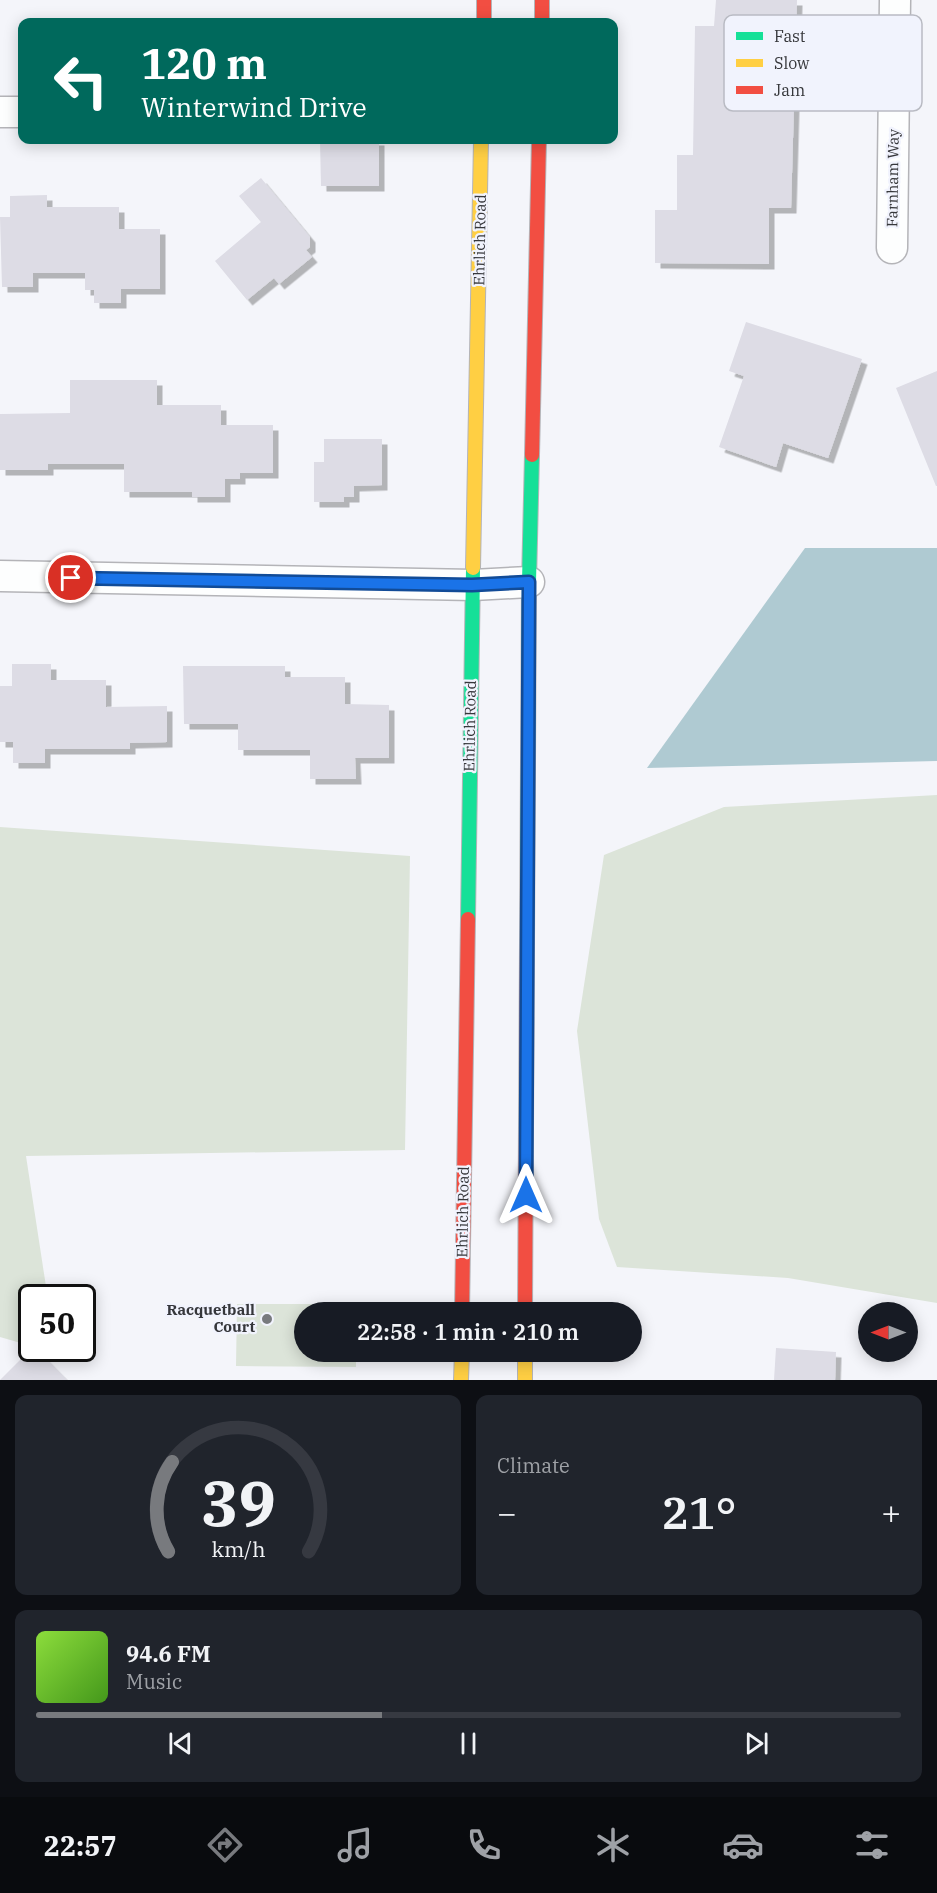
<!DOCTYPE html>
<meta charset="utf-8">
<style>
:root{--surface:#171b24;--page:#20242c;--text:#f1f3f6;--muted:#9ea1a6;--line:#363941;--accent:#787a7e}
body{margin:0;font-family:"IBM Plex Serif",serif;background:var(--page);color:var(--text);height:100vh;display:flex;flex-direction:column;font-size:22px;white-space:nowrap}
*{box-sizing:border-box;margin:0}
p{font-size:20px;color:var(--muted)}
.icon{flex:none;width:33px;height:33px;fill:none;stroke:currentColor;stroke-width:2;stroke-linecap:round;stroke-linejoin:round}
.map{position:relative;height:1380px;overflow:hidden}
.drawer{display:flex;flex-direction:column;gap:15px;padding:15px;background:#0d0f14;flex:1}
.drawer>*{flex:none}
.top-card{position:absolute;left:18px;top:18px;width:600px;height:126px;border-radius:12px;box-shadow:0 3px 15px #0003;background:#00695c;color:#fff;overflow:hidden}
.needle{width:39px;rotate:270deg}
.fabs{position:absolute;left:858px;top:1302px;display:grid;gap:12px}
.fabs a{display:grid;place-items:center;width:60px;height:60px;border-radius:50%;background:var(--surface);box-shadow:0 3px 15px #0003;font-size:30px}
.speed{position:absolute;left:18px;top:1284px;display:flex;gap:12px;font-size:30px;font-weight:700;text-align:center}
.speed>*{display:grid;place-content:center;width:78px;height:78px;border-radius:50%;background:var(--surface);box-shadow:0 3px 15px #0003;line-height:1}
.speed .limit{border:3px solid #111;border-radius:9px;background:#fff;color:#111}
.pin{position:absolute;display:grid;place-items:center;width:51px;height:51px;color:#fff;margin:-26px;border:3px solid #fff;border-radius:50%;box-shadow:0 2px 6px #0007}
.me{position:absolute;width:66px;margin:-33px;rotate:0deg;stroke-linejoin:round;filter:drop-shadow(0 0 4px #0008)}
.turn{display:flex;align-items:center;gap:21px;height:126px;padding:0 24px;font-size:27px}
.turn .icon{width:78px;height:78px;stroke-width:2.5}
.turn b{display:block;font-size:42px;line-height:51px}
.big{font-size:45px;font-weight:600;line-height:1.1}
.drawer .card{flex:1;display:flex;flex-direction:column;justify-content:center;gap:9px;min-width:0;padding:0 21px;border-radius:12px;background:var(--page)}
.drawer .dial{align-items:center;gap:0}
.dial svg{height:156px;overflow:visible;fill:none;stroke:var(--line);stroke-width:7;stroke-linecap:round;text-anchor:middle}
.dial text{fill:var(--text);stroke:none}
.song{display:flex;align-items:center;gap:18px}
.cover{width:72px;height:72px;border-radius:9px;background:linear-gradient(135deg,hsl(90 70% 55%),hsl(100 70% 35%))}
.played{height:6px;border-radius:3px;background:linear-gradient(90deg,var(--accent) 40%,var(--line) 40%)}
.keys{display:flex;justify-content:space-around;direction:ltr}
.heat{display:flex;justify-content:space-between;align-items:center;font-size:33px;direction:ltr}
.drawer .tiles{flex:1;display:grid;gap:15px;grid-template-columns:1fr 1fr}
.card:last-child{grid-column:span 2}
.trip{position:absolute;left:294px;top:1302px;width:348px;height:60px;border-radius:30px;background:var(--surface);box-shadow:0 3px 15px #0003;font-weight:600;line-height:60px;text-align:center}
.dock{display:flex;height:96px;justify-content:space-around;align-items:center;background:#090b0e;color:var(--muted)}
.dock .icon{width:42px;height:42px}
.dock .on{color:var(--accent)}
.dock b{font-size:27px;color:var(--text)}
.map>svg:first-child{display:block}
.green{fill:#dce4d9}
.water{fill:#afcad2}
.building{fill:#dddce5;filter:url(#shadow)}
.lines{fill:none;stroke-linecap:round;stroke-linejoin:round}
.street-casing{stroke:#b4b4b8;stroke-width:33}
.fast-casing{stroke:#b4b4b8;stroke-width:16}
.slow-casing{stroke:#b4b4b8;stroke-width:16}
.jam-casing{stroke:#b4b4b8;stroke-width:16}
.street{stroke:#fdfefe;stroke-width:30}
.fast{stroke:#16e098;stroke-width:14}
.slow{stroke:#ffcf43;stroke-width:14}
.jam{stroke:#f24e42;stroke-width:14}
.route-casing{stroke:#114b97;stroke-width:15}
.route{stroke:#1a73e8;stroke-width:10}
.poi-dot{fill:#787a7e;stroke:#f1f3fd;stroke-width:2}
.labels{text-anchor:middle;stroke-width:4.5;stroke-linejoin:round;paint-order:stroke}
.street-label{font-size:15px;fill:#36373b;stroke:#f1f3fd}
.poi-label{font-size:15px;font-weight:bold;fill:#36373b;stroke:#f1f3fd;text-anchor:end}
.key{fill:#f1f3fd;stroke:#b9bbc3;stroke-width:1.5}
.key-label{font-size:16px;fill:#36373b}
</style>
<div class="map">
<svg width="937" height="1380" viewBox="0 0 937 1380">
<defs>
<filter id="shadow"><feDropShadow dx="5.5" dy="5.5" stdDeviation="0" flood-color="#0004"/></filter>
</defs>
<rect width="100%" height="100%" fill="#f4f5fa"/>
<g class="green">
<polygon points="937,795 937,1303 788,1278 617,1267 599,1219 577,1031 604,855 724,807"/>
<polygon points="0,827 410,856 405,1150 26,1156 47,1293 46,1297 32,1298 31,1346 0,1337"/>
<polygon points="237,1304 357,1304 357,1312 304,1312 304,1352 356,1352 356,1367 236,1366"/>
</g>
<polygon class="water" points="805,548 937,548 937,761 647,768"/>
<g class="building">
<polygon points="716,0 797,0 791,208 769,208 769,264 655,263 655,210 677,210 677,155 693,155 695,26 714,26"/>
<polygon points="320,140 379,140 379,186 321,186"/>
<polygon points="261,178 310,237 310,247 306,250 312,257 279,284 274,278 247,300 215,261 261,222 239,196"/>
<polygon points="47,195 47,207 119,207 119,229 160,229 160,289 121,289 121,303 94,303 94,290 85,290 85,273 33,273 33,287 2,287 0,217 10,217 10,196"/>
<polygon points="746,322 862,359 828,458 783,443 776,467 719,447 744,376 729,371"/>
<polygon points="937,371 937,486 936,486 896,388"/>
<polygon points="70,380 157,380 157,405 221,405 221,425 273,425 273,473 240,473 240,479 225,479 225,497 192,497 192,492 124,492 124,464 48,464 48,470 0,470 0,414 70,413"/>
<polygon points="324,439 382,439 382,485 354,486 354,497 344,497 344,502 314,502 314,462 324,462"/>
<polygon points="12,664 51,664 51,680 106,680 106,707 167,706 167,742 130,743 130,749 45,749 45,763 13,763 13,742 0,742 0,686 12,686"/>
<polygon points="183,666 285,666 285,677 345,677 345,704 389,705 389,758 355,758 356,779 310,779 310,750 238,750 238,724 184,724"/>
<polygon points="32,1348 36,1348 67,1380 0,1380"/>
<polygon points="776,1348 836,1352 835,1380 774,1380"/>
</g>
<g class="lines">
<g class="street-casing">
<g id="street">
<polyline points="0,112 22,112"/>
<polyline points="892,248 895,0"/>
<polyline points="0,576 473,585 529,582"/>
</g>
</g>
<g class="fast-casing">
<g id="fast">
<polyline points="468,919 473,568"/>
<polyline points="527,942 529,582 532,455"/>
</g>
</g>
<g class="slow-casing">
<g id="slow">
<polyline points="473,568 481,140"/>
<polyline points="525,1352 525,1380"/>
<polyline points="461,1380 462,1352"/>
</g>
</g>
<g class="jam-casing">
<g id="jam">
<polyline points="484,0 484,22"/>
<polyline points="542,0 542,22"/>
<polyline points="532,455 539,140"/>
<polyline points="462,1312 468,919"/>
<polyline points="525,1312 527,942"/>
</g>
</g>
<use href="#street" class="street"/>
<use href="#fast" class="fast"/>
<use href="#slow" class="slow"/>
<use href="#jam" class="jam"/>
</g>
<g class="lines">
<g class="route-casing">
<polyline id="route" points="71,578 472,585 529,582 526,1195"/>
</g>
<use href="#route" class="route"/>
</g>
<circle class="poi-dot" cx="267" cy="1319" r="6"/>
<g class="labels">
<g class="street-label">
<text transform="translate(893 178) rotate(-89)" y="5">Farnham Way</text>
<text transform="translate(480 240) rotate(-89)" y="5">Ehrlich Road</text>
<text transform="translate(470 726) rotate(-89)" y="5">Ehrlich Road</text>
<text transform="translate(463 1212) rotate(-89)" y="5">Ehrlich Road</text>
</g>
<g class="poi-label">
<text x="255" y="1315">Racquetball<tspan x="255" dy="17">Court</tspan></text>
</g>
</g>
<rect x="724" y="15" width="198" height="96" rx="9" class="key"/>
<rect x="736" y="32" width="27" height="8" fill="#16e098"/>
<rect x="736" y="59" width="27" height="8" fill="#ffcf43"/>
<rect x="736" y="86" width="27" height="8" fill="#f24e42"/>
<g class="key-label">
<text x="774" y="42">Fast</text>
<text x="774" y="69">Slow</text>
<text x="774" y="96">Jam</text>
</g>
</svg>
<div class="fabs">
<a><svg class="needle" viewBox="-14 -14 28 28"><path d="M0-13l5 13h-10z" fill="#e53935"/><path d="M0 13l5-13h-10z" fill="#9ea1a6"/></svg></a>
</div>
<div class="speed"><div class="limit">50</div></div>
<div class="pin" style="left:71px;top:578px;background:#d93025"><svg class="icon" aria-label="arrive" viewBox="0 0 24 24"><path d="M6 21V4h12l-3 4 3 4H6"/></svg></div>
<svg class="me" style="left:526px;top:1195px" viewBox="-20 -20 40 40"><path d="M0-17L14 15 0 8-14 15z" fill="#1a73e8" stroke="#fff" stroke-width="4"/></svg>
<div class="trip">22:58 · 1 min · 210 m</div>
<div class="top-card">
<div class="turn"><svg class="icon" aria-label="left" viewBox="0 0 24 24"><path d="M17 20v-9H6M10 6l-5 5 5 5"/></svg><div><b>120 m</b>Winterwind Drive</div></div>
</div>
</div>
<section class="drawer">
<div class="tiles">
<div class="card dial"><svg viewBox="0 0 100 80">
<path d="M14 69A42 42 0 1 1 86 69"/>
<path d="M14 69A42 42 0 0 1 16 23" stroke="#787a7e"/>
<text x="50" y="56" font-size="32" font-weight="700">39</text>
<text x="50" y="72" font-size="11">km/h</text>
</svg></div>
<div class="card"><p>Climate</p>
<div class="heat"><a>−</a><b class="big">21°</b><a>+</a></div>
</div>
<div class="card">
<div class="song"><i class="cover"></i><div><b>94.6 FM</b><p>Music</p></div></div>
<div class="played"></div>
<div class="keys"><svg class="icon" aria-label="previous" viewBox="0 0 24 24"><path d="M18 5L8 12l10 7zM5 5v14"/></svg><svg class="icon" aria-label="pause" viewBox="0 0 24 24"><path d="M8 5v14M16 5v14"/></svg><svg class="icon" aria-label="next" viewBox="0 0 24 24"><path d="M6 5l10 7-10 7zM19 5v14"/></svg></div>
</div>
</div>
</section>
<nav class="dock">
<b>22:57</b>
<svg class="icon on" aria-label="directions" viewBox="0 0 24 24"><path d="M12 3l9 9-9 9-9-9zM9 14v-3h6M13 9l2 2-2 2"/></svg>
<svg class="icon" aria-label="music" viewBox="0 0 24 24"><path d="M9 18V5l10-2v13"/><circle cx="6" cy="18" r="3"/><circle cx="16" cy="16" r="3"/></svg>
<svg class="icon" aria-label="phone" viewBox="0 0 24 24"><path d="M5 4h4l2 5-3 2q2 4 5 5l2-3 5 2v4C11 20 4 13 5 4z"/></svg>
<svg class="icon" aria-label="climate" viewBox="0 0 24 24"><path d="M12 3v18M4 7l16 10M4 17L20 7"/></svg>
<svg class="icon" aria-label="car" viewBox="0 0 24 24"><path d="M5 17H2v-5l4-1 3-4h7l3 4 3 1v5h-3M9 17h6M6 11h13"/><circle cx="7" cy="17" r="2"/><circle cx="17" cy="17" r="2"/></svg>
<svg class="icon" aria-label="filters" viewBox="0 0 24 24"><path d="M4 7h16M4 17h16"/><circle cx="9" cy="7" r="2"/><circle cx="15" cy="17" r="2"/></svg>
</nav>
